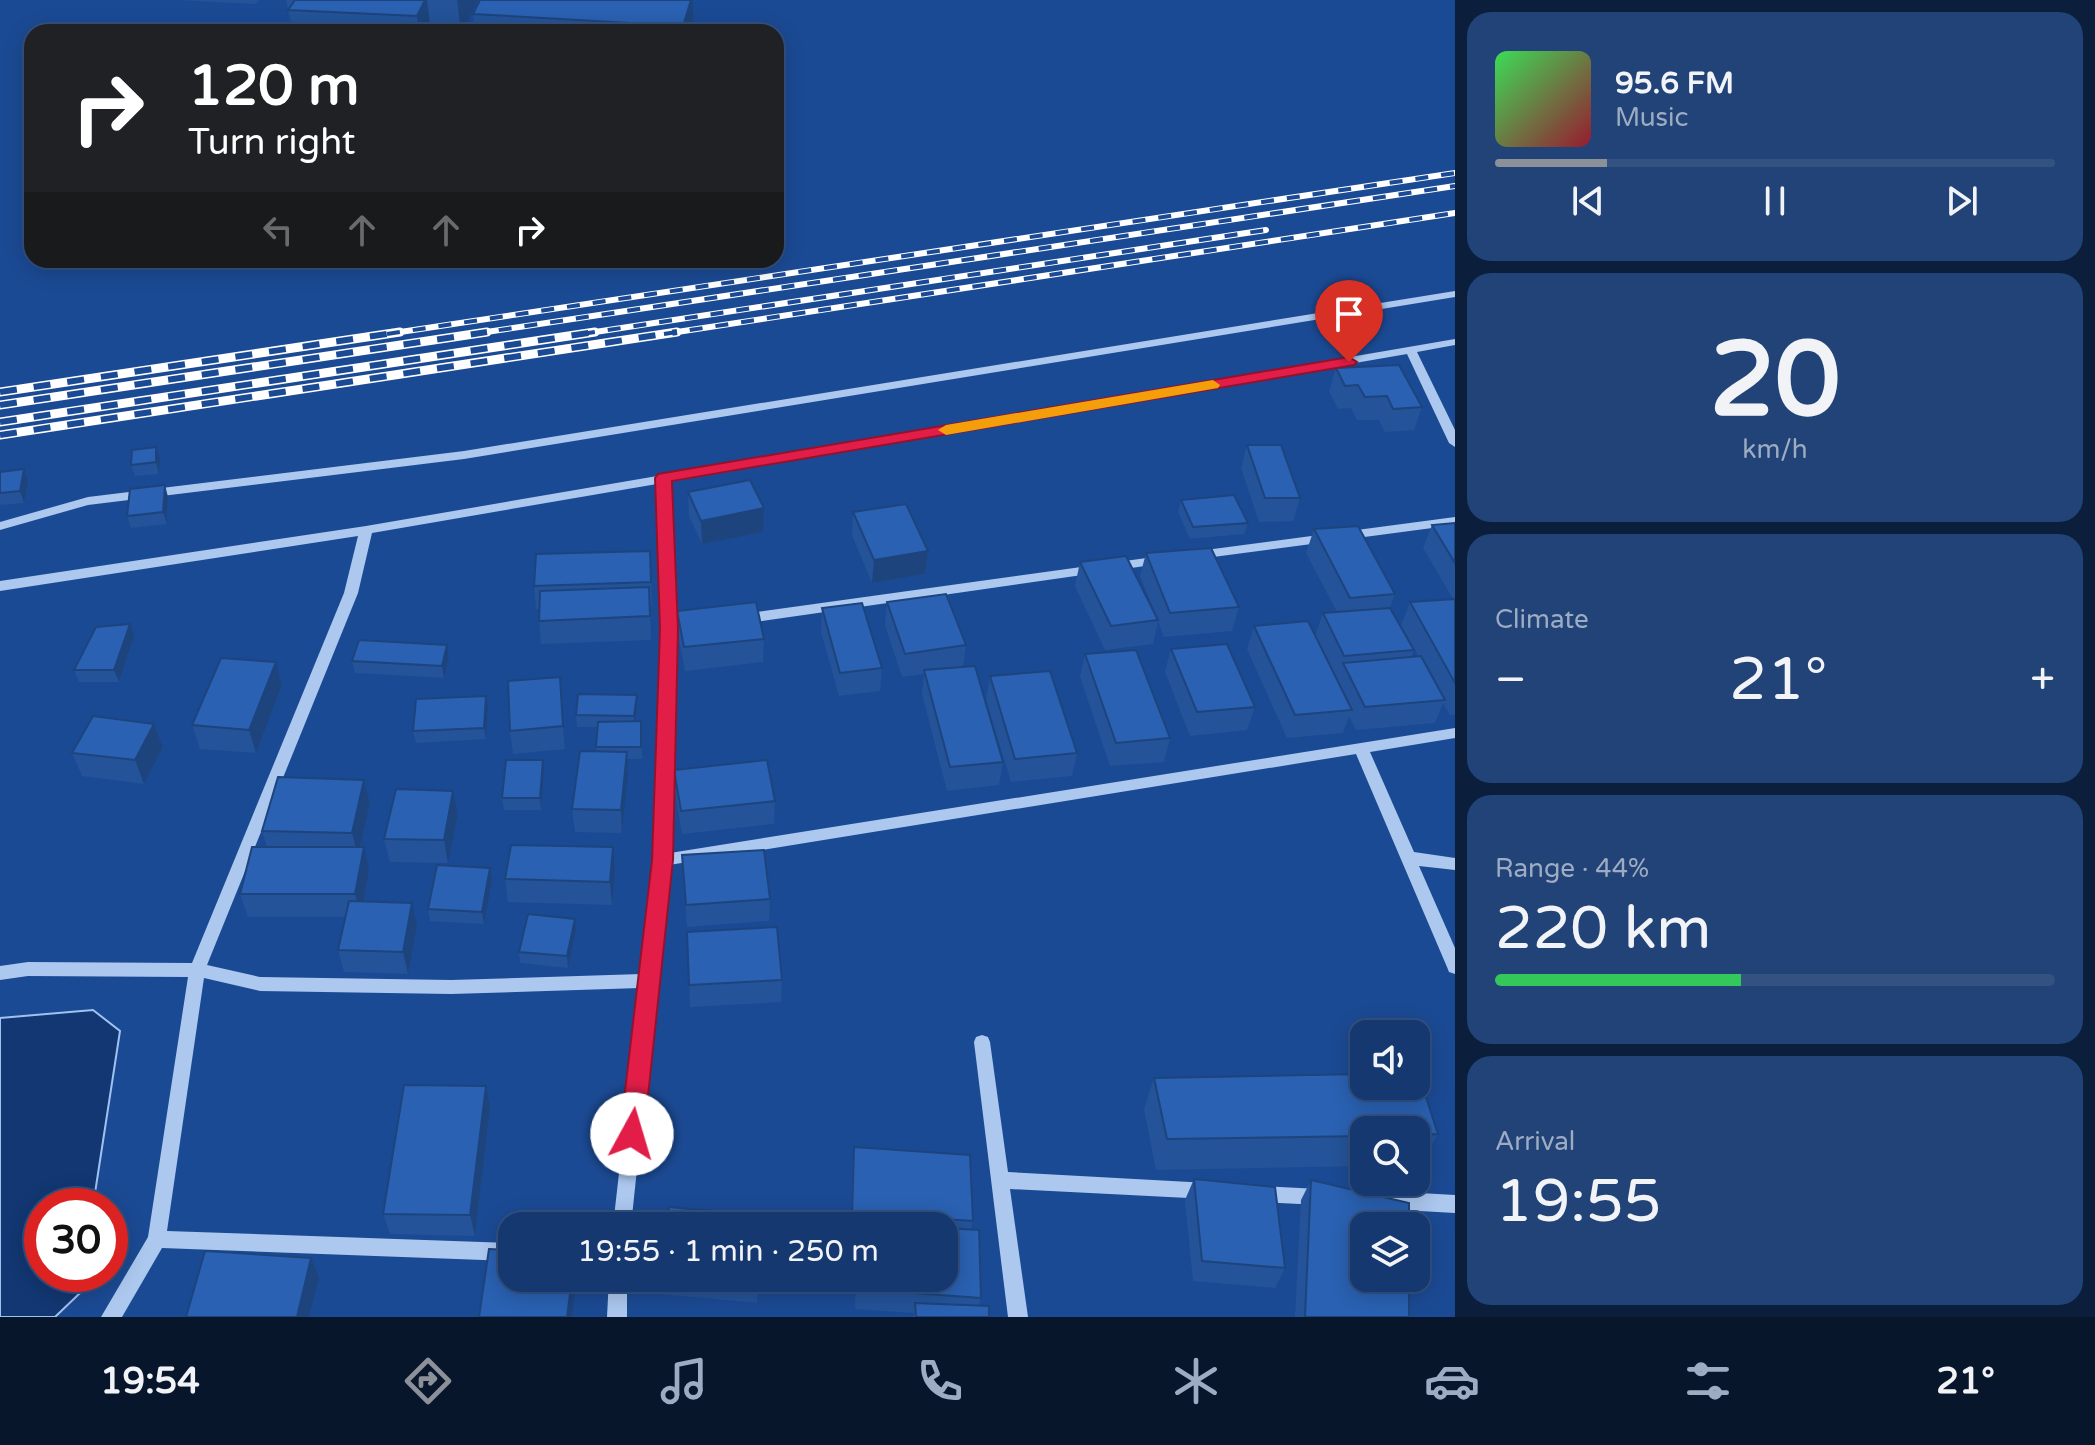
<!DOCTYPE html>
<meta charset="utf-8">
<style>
:root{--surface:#14386f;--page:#214377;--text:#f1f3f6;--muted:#9dacc3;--line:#335282;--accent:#8c9099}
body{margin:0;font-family:"Varela Round",sans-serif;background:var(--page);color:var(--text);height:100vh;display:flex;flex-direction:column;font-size:30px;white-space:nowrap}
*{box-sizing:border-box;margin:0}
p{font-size:26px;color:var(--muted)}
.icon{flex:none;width:44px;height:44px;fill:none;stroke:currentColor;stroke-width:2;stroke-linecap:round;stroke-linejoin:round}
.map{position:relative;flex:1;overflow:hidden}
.panel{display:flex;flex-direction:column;gap:12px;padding:12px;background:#0b1f3d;width:640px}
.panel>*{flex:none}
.banner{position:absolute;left:24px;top:24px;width:760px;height:244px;border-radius:24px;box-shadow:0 4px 20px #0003,0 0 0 2px var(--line);background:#202124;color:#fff;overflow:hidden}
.buttons{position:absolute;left:1350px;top:1020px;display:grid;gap:16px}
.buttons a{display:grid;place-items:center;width:80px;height:80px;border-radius:16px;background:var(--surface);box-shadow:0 4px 20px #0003,0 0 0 2px var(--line);font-size:40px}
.speed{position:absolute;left:24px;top:1188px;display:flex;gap:16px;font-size:40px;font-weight:700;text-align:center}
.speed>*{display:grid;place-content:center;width:104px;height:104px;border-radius:50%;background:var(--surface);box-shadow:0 4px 20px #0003,0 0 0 2px var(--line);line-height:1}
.speed .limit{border:12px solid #d22;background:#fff;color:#111}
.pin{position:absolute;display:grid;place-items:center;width:68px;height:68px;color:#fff;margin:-82px -34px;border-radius:50% 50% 50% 0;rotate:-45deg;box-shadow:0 0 8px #0007}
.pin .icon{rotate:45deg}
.me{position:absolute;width:88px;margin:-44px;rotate:6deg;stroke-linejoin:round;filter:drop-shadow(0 0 6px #0008)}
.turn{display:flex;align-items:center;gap:28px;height:168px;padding:0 32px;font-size:36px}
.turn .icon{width:104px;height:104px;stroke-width:2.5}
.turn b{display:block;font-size:56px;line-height:68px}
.lanes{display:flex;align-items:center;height:76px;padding:0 32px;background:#0003;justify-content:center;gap:40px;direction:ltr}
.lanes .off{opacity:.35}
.big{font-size:60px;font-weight:600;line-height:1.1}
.panel .widget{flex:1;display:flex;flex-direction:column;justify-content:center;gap:12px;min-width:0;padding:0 28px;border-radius:24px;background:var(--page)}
.panel .dial{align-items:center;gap:0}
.dial b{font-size:104px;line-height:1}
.song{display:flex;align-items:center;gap:24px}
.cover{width:96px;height:96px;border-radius:12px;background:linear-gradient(135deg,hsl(130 70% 55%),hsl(350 70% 35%))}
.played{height:8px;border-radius:4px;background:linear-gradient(90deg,var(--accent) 20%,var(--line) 20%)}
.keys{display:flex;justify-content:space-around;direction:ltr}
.heat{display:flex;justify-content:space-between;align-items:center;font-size:44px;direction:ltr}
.charge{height:12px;border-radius:6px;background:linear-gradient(90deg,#34c759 44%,var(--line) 0)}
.trip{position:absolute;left:498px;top:1212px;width:460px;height:80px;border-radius:24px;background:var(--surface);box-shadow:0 4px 20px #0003,0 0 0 2px var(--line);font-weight:600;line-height:80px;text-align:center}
.tab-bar{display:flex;height:128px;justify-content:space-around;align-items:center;background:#08162c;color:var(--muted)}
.tab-bar .icon{width:56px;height:56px}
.tab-bar .selected{color:var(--accent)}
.tab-bar b{font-size:36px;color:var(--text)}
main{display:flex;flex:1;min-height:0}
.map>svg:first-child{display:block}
.water{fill:#123772;stroke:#a0c2f1;stroke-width:2}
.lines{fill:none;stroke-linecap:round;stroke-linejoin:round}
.minor{fill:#acc8ef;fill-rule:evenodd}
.rail-far1-casing{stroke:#fff;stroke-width:6}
.rail-casing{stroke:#fff;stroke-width:9}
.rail-far1{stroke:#1b4a94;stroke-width:4;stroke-dasharray:13;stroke-linecap:butt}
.rail{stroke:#1b4a94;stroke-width:6;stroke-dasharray:17;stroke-linecap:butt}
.wall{fill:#245399}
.shaded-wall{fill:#1d447d}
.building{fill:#2a61b2;stroke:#1d447d;stroke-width:2}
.route{fill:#e11d48;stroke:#92132f;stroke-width:2}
.slow{fill:#f59e0b}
</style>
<main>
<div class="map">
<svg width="1455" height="1317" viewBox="0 0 1455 1317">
<rect width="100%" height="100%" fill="#1b4a94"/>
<polygon class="water" points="93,1010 120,1031 93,1206 42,1206 42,1274 82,1274 80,1293 55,1317 0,1317 0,1018"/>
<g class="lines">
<g class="minor">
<polygon points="1455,291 1455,297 464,459 88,505 0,530 0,522 88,497 464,451"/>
<path d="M1455 339V345L1417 352 1455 430V447L1449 443 1407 354 669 482 676 623 694 621 701 626 694 631 676 633 670 853 1455 728V738L1370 752 1414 852 1455 858V870L1419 866 1455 948V974L1449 972 1447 967 1356 754 669 865 631 1226H613L640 988 451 994 260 991 204 978 167 1231 512 1243V1261L162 1248 122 1317H101L148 1237 188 977 28 976 0 980V966L28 962 192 963 344 593 358 536 0 591V581L366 526ZM657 484 662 629 654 860 641 974 451 980 260 977 207 965 358 593 372 533Z"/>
<polygon points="1455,517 1455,525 1198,559 1191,555 1198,551"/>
<polygon points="1161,556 1166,557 1168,560 1166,563 742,624 735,619 742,614"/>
<polygon points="982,1035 988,1037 990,1042 1008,1172 1208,1183 1214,1185 1217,1191 1214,1197 1208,1199 1010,1189 1028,1317 1008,1317 974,1042 976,1037"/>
<polygon points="1260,1186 1319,1189 1325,1191 1328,1197 1325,1203 1319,1205 1260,1202 1254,1200 1251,1194 1254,1188"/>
<polygon points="1384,1191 1455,1195 1455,1213 1384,1209 1378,1206 1375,1200 1378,1194"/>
<polygon points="609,1278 627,1278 627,1317 607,1317"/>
</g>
<g class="rail-far1-casing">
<g id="rail-far1">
<polyline points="387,334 1455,173"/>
<polyline points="473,334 1455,186"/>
<polyline points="582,334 1266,230"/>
<polyline points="664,334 1455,213"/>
</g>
</g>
<g class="rail-casing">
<g id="rail">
<polyline points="0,392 400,332"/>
<polyline points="0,405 487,332"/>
<polyline points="0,422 595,332"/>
<polyline points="0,435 677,332"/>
</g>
</g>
<use href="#rail-far1" class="rail-far1"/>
<use href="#rail" class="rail"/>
</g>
<g class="wall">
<polygon points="178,0 259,0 256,4"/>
<polygon points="286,0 478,0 463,32 293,32"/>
<polygon points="473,14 693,21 690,32 475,32"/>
<polygon points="1336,368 1422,407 1414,430 1385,432 1379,420 1357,420 1351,408 1338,409 1329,391"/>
<polygon points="1247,445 1300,498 1293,521 1259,522 1241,468"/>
<polygon points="160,459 159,474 135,476 131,465"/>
<polygon points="24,469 28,481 24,503 0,505 0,472"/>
<polygon points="688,492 764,508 763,532 702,544 689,516"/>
<polygon points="168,497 167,524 131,528 127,516"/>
<polygon points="1181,500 1248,523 1244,534 1190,539 1178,512"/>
<polygon points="853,512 928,551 925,574 872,583 852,535"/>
<polygon points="1455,523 1455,715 1450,715 1443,703 1435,723 1356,730 1349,716 1343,733 1287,738 1247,649 1254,626 1315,636 1323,613 1337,612 1306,553 1314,529 1395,594 1390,608 1414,650 1411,657 1418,656 1401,626 1410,602 1453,599 1423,548 1432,525"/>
<polygon points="650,551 652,606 650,606 651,640 541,644 539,621 539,609 536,609 534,586"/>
<polygon points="1146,553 1239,607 1232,631 1164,637 1158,621 1153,644 1105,650 1075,586 1080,562 1155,613 1140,576"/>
<polygon points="887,602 966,645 963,667 1003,762 999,785 947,791 922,694 924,674 902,677 885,625"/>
<polygon points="822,608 882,668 880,691 839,696 821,632"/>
<polygon points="677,611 764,639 763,662 685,671 678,634"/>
<polygon points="134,636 119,682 79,682 74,670"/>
<polygon points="447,645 449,657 444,678 355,673 352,661"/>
<polygon points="1171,649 1255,707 1247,730 1190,736 1165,672"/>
<polygon points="1085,654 1170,738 1164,762 1110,766 1080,677"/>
<polygon points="276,662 282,685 256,753 200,749 192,725"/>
<polygon points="990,676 1077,753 1072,776 1011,782 986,700"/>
<polygon points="562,700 565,749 513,754 510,731"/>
<polygon points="637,706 636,722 641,721 642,759 627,759 628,775 622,833 575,832 572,809 596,751 597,727 577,727 576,715"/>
<polygon points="488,708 486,739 416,743 413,731"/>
<polygon points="154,724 163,747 144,784 82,776 72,753"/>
<polygon points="674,770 775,801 774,824 682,834 675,793"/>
<polygon points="544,772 541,810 504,810 502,798"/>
<polygon points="364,780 370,803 360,847 369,870 364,902 417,926 408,974 344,972 338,950 346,917 248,917 240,894 267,847 262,831"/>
<polygon points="458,814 448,863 390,862 384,839"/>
<polygon points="682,855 770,899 769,921 687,927"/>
<polygon points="615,870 612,905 508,902 505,879"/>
<polygon points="492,880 484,924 430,921 428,909"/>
<polygon points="575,919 576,930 568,968 520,963 519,952"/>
<polygon points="687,932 782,980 781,1002 690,1007"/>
<polygon points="1416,1073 1418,1073 1438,1134 1420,1165 1416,1165 1416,1130 1364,1130 1364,1166 1156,1170 1144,1109 1154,1078 1364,1074 1364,1086 1416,1086"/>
<polygon points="490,1108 475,1236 390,1234 383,1214"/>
<polygon points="854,1147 973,1221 971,1230 981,1298 979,1306 989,1317 913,1317 914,1313 855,1309 856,1278 944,1278 944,1226 850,1226 852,1168"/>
<polygon points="1194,1179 1285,1268 1275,1288 1193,1281 1185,1200"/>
<polygon points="1311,1180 1409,1317 1295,1317 1301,1200"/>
<polygon points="660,1278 759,1278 757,1303 661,1294"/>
</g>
<g class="shaded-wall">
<polygon points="425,0 427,0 431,32 419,32 417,16"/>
<polygon points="457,0 478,0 463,32 461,32"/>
<polygon points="691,0 693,0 693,21 690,32 683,32 683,26"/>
<polygon points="156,447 160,459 159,474 156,462"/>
<polygon points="24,469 28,481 24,503 20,491"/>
<polygon points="165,485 168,497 167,524 163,512"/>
<polygon points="764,508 763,532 702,544 701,521"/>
<polygon points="928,551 925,574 872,583 874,560"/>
<polygon points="130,624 134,636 119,682 114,670"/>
<polygon points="447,645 449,657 444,678 442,666"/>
<polygon points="276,662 282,685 256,753 249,730"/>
<polygon points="560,677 562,700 565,749 563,726"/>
<polygon points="637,695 637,706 635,728 634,716"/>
<polygon points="486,696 488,708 486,739 484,728"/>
<polygon points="154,724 163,747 144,784 135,760"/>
<polygon points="627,752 628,775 622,833 621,810"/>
<polygon points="543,760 544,772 541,810 540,798"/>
<polygon points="364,780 370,803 358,856 352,833"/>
<polygon points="453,791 458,814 448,863 444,840"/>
<polygon points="364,847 369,870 361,917 355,894"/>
<polygon points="613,847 615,870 612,905 610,882"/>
<polygon points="490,868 492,880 484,924 482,912"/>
<polygon points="412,903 417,926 408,974 403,952"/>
<polygon points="575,919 576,930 568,968 567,956"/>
<polygon points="486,1086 490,1108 475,1236 470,1215"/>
<polygon points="311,1258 319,1278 309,1317 297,1317"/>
<polygon points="572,1278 576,1278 572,1317 567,1317"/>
</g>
<g class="building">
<polygon points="295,0 425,0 417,16 288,10"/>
<polygon points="480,0 691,0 683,26 473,14"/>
<polygon points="1399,365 1422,407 1393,409 1387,396 1365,397 1358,385 1345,386 1336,368"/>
<polygon points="1247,445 1281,445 1300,498 1265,498"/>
<polygon points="156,447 156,462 131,465 132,450"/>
<polygon points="24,469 20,491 0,493 0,472"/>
<polygon points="750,480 764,508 701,521 688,492"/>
<polygon points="165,485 163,512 127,516 130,489"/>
<polygon points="1234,495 1248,523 1193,527 1181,500"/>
<polygon points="906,504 928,551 874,560 853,512"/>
<polygon points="1455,523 1455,563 1432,525"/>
<polygon points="1358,526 1395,594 1350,598 1314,529"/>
<polygon points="1211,548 1239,607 1170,613 1146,553"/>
<polygon points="650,551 651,582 534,586 536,554"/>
<polygon points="1126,556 1158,620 1111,626 1080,562"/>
<polygon points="649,587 650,616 539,621 540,591"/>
<polygon points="946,594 966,645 905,654 887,602"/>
<polygon points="1455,599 1455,683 1410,602"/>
<polygon points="756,602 764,639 684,647 677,611"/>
<polygon points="862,603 882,668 840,673 822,608"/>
<polygon points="1390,608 1414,650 1344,656 1323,613"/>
<polygon points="1308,621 1352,710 1295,715 1254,626"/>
<polygon points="130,624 114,670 74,670 96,627"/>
<polygon points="359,640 447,645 442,666 352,661"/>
<polygon points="1227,644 1255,707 1197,712 1171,649"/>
<polygon points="1136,650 1170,738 1116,743 1085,654"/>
<polygon points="1421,656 1445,700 1365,707 1343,663"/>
<polygon points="221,658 276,662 249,730 192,725"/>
<polygon points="975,666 1003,762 950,767 924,670"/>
<polygon points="1050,671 1077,753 1015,759 990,676"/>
<polygon points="560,677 563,726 510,731 508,681"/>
<polygon points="578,694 637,695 634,716 576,715"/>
<polygon points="486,696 484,728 413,731 416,699"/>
<polygon points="93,716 154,724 135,760 72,753"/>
<polygon points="641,721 641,747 596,747 598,722"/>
<polygon points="580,751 627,752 621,810 572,809"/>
<polygon points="506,760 543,760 540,798 502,798"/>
<polygon points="767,760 775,801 681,811 674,770"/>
<polygon points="278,777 364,780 352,833 262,831"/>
<polygon points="396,789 453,791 444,840 384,839"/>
<polygon points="511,845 613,847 610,882 505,879"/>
<polygon points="252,847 364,847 355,894 240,894"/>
<polygon points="764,850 770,899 686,905 682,855"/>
<polygon points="437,865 490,868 482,912 428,909"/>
<polygon points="349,901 412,903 403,952 338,950"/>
<polygon points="528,914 575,919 567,956 519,952"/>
<polygon points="777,927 782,980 689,985 687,932"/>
<polygon points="1416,1073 1418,1073 1438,1134 1416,1135 1416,1130 1364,1130 1364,1136 1167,1139 1154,1078 1364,1074 1364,1086 1416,1086"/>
<polygon points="404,1085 486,1086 470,1215 383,1214"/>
<polygon points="854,1147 970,1155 973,1221 852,1213"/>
<polygon points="1194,1179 1275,1187 1285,1268 1202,1261"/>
<polygon points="1311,1180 1409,1203 1409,1226 1364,1226 1364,1278 1409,1278 1409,1317 1305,1317"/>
<polygon points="669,1207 763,1216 762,1226 666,1226"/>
<polygon points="859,1222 914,1226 859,1226"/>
<polygon points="944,1228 979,1230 981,1298 857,1289 858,1278 944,1278"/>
<polygon points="489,1249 512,1250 512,1278 572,1278 567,1317 479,1317"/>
<polygon points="205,1251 311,1258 297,1317 186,1317"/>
<polygon points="702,1278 758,1278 758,1283"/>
<polygon points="915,1303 989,1306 989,1317 916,1317"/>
</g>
<polygon class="route" points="1349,357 1357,362 1354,365 672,481 678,629 673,860 644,1134 640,1141 632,1144 624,1141 620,1134 652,860 660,629 655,478 658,474"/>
<polygon class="slow" points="1213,380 1220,385 1218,388 946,435 938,430 946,425"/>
</svg>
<div class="buttons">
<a><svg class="icon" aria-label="sound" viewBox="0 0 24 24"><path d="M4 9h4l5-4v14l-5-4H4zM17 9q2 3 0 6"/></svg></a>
<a><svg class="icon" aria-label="search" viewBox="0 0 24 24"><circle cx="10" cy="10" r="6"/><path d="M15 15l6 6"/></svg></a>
<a><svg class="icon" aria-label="layers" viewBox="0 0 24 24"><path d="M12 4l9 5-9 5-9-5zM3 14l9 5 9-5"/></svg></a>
</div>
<div class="speed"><div class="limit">30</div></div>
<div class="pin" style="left:1349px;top:362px;background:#d93025"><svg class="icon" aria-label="arrive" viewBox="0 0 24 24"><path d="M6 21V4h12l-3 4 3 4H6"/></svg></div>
<svg class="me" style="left:632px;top:1134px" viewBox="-20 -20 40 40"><circle r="19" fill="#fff"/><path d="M0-13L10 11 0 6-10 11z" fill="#e11d48"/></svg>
<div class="trip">19:55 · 1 min · 250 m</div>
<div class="banner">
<div class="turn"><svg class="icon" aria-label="right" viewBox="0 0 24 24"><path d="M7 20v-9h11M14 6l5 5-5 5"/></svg><div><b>120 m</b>Turn right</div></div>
<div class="lanes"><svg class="icon off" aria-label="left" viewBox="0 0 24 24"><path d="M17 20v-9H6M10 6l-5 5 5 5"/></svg><svg class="icon off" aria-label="ahead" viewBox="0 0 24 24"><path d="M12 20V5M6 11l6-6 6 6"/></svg><svg class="icon off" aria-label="ahead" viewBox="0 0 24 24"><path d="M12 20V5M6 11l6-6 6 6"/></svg><svg class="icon" aria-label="right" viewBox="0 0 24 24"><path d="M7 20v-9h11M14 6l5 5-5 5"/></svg></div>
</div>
</div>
<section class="panel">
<div class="widget">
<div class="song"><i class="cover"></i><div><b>95.6 FM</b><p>Music</p></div></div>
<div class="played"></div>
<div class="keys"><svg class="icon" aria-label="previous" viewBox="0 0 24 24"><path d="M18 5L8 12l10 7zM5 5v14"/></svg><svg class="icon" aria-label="pause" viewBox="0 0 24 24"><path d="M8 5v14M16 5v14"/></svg><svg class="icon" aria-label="next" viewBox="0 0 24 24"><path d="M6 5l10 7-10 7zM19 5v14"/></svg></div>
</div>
<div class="widget dial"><b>20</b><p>km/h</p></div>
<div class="widget"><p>Climate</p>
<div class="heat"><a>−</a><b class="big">21°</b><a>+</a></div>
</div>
<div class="widget"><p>Range · 44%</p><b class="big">220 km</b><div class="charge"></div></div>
<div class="widget"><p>Arrival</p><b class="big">19:55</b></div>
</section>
</main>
<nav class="tab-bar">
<b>19:54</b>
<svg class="icon selected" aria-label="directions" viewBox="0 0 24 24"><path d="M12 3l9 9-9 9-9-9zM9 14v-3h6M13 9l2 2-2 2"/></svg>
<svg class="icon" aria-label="music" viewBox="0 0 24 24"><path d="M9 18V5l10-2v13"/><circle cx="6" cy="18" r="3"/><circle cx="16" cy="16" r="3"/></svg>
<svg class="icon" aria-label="phone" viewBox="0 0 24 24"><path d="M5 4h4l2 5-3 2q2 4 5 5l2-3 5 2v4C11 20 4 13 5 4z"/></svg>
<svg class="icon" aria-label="climate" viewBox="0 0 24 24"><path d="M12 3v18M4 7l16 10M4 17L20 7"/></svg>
<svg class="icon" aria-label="car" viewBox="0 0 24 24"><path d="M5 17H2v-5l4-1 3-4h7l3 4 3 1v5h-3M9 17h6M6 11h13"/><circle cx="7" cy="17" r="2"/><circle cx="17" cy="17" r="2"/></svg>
<svg class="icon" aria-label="filters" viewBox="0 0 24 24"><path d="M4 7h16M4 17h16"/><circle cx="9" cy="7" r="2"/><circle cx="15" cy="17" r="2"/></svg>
<b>21°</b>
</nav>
